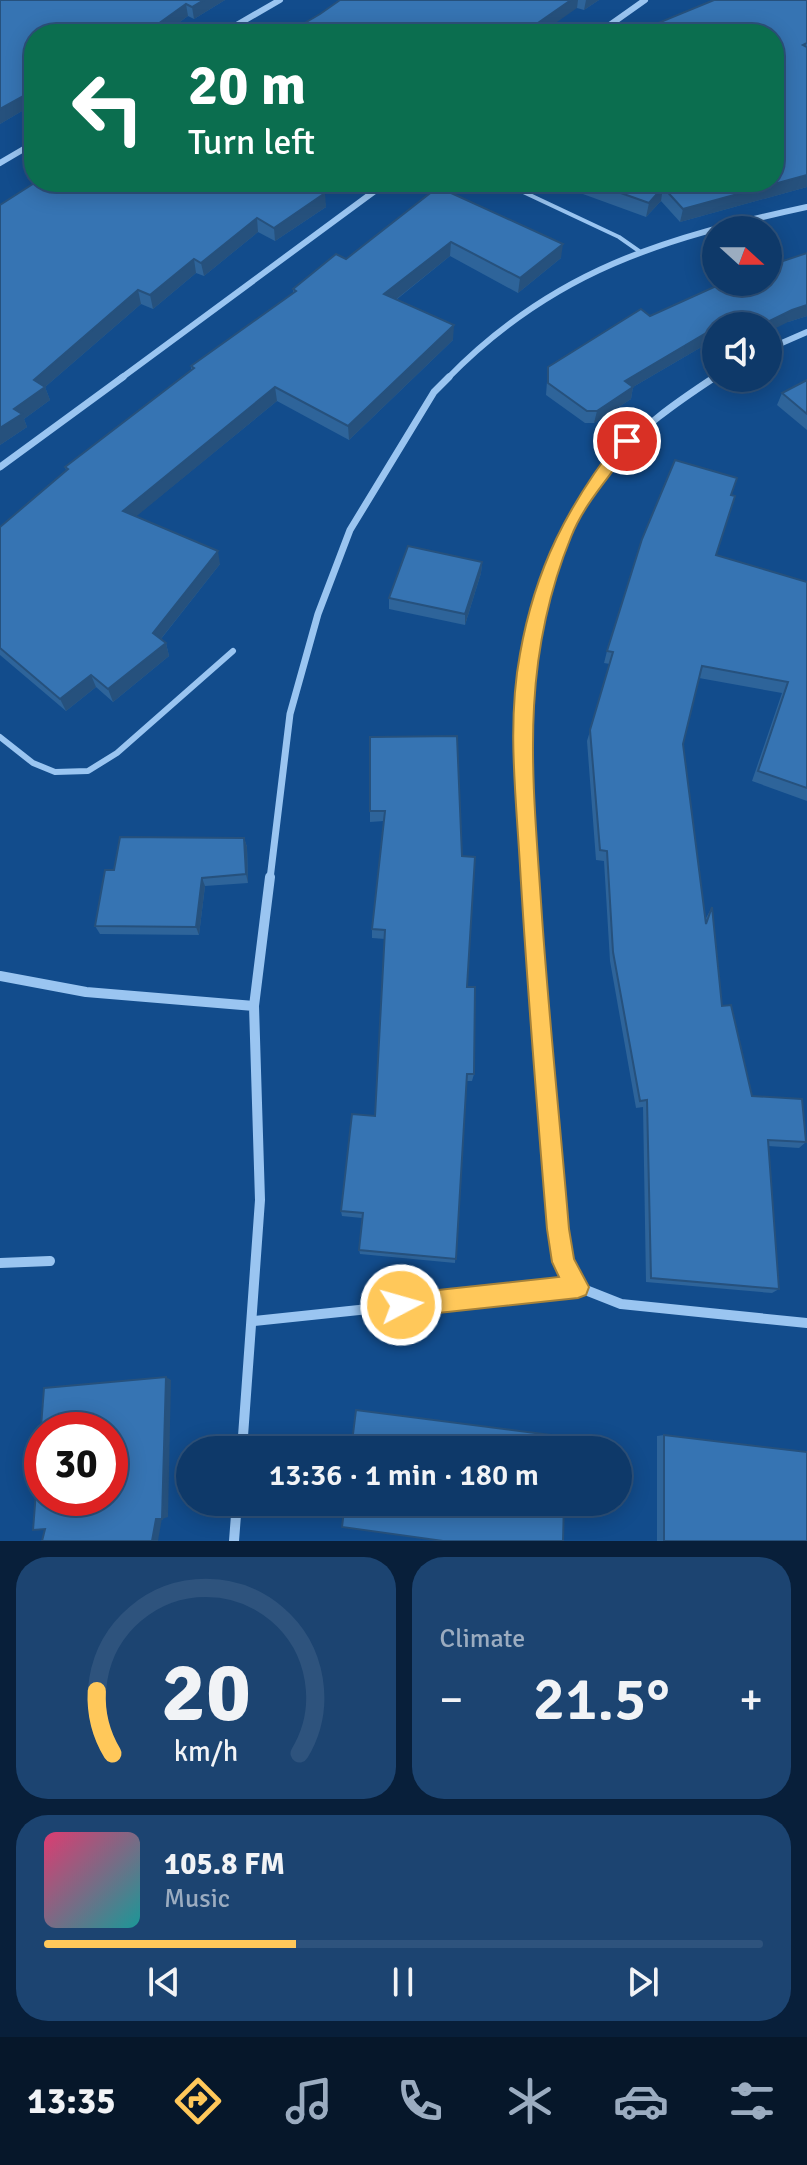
<!DOCTYPE html>
<meta charset="utf-8">
<style>
:root{--surface:#0e3969;--page:#1c4471;--text:#f1f3f6;--muted:#9bacc0;--line:#2e537d;--accent:#ffc85a}
body{margin:0;font-family:Signika,sans-serif;background:var(--page);color:var(--text);height:100vh;display:flex;flex-direction:column;font-size:30px;white-space:nowrap}
*{box-sizing:border-box;margin:0}
p{font-size:26px;color:var(--muted)}
.icon{flex:none;width:44px;height:44px;fill:none;stroke:currentColor;stroke-width:2;stroke-linecap:round;stroke-linejoin:round}
.map{position:relative;height:1541px;overflow:hidden}
.details{display:flex;flex-direction:column;gap:16px;padding:16px;background:#081f3a;flex:1}
.details>*{flex:none}
.guide{position:absolute;left:24px;top:24px;width:760px;height:168px;border-radius:32px;box-shadow:0 4px 20px #0003,0 0 0 2px var(--line);background:#0b6e4f;color:#fff;overflow:hidden}
.needle{width:52px;rotate:111deg}
.tools{position:absolute;left:702px;top:216px;display:grid;gap:16px}
.tools a{display:grid;place-items:center;width:80px;height:80px;border-radius:50%;background:var(--surface);box-shadow:0 4px 20px #0003,0 0 0 2px var(--line);font-size:40px}
.speed{position:absolute;left:24px;top:1412px;display:flex;gap:16px;font-size:40px;font-weight:700;text-align:center}
.speed>*{display:grid;place-content:center;width:104px;height:104px;border-radius:50%;background:var(--surface);box-shadow:0 4px 20px #0003,0 0 0 2px var(--line);line-height:1}
.speed .limit{border:12px solid #d22;background:#fff;color:#111}
.pin{position:absolute;display:grid;place-items:center;width:68px;height:68px;color:#fff;margin:-34px;border:4px solid #fff;border-radius:50%;box-shadow:0 2px 8px #0007}
.me{position:absolute;width:88px;margin:-44px;rotate:84deg;stroke-linejoin:round;filter:drop-shadow(0 0 6px #0008)}
.turn{display:flex;align-items:center;gap:28px;height:168px;padding:0 32px;font-size:36px}
.turn .icon{width:104px;height:104px;stroke-width:2.5}
.turn b{display:block;font-size:56px;line-height:68px}
.big{font-size:60px;font-weight:600;line-height:1.1}
.details .widget{flex:1;display:flex;flex-direction:column;justify-content:center;gap:12px;min-width:0;padding:0 28px;border-radius:32px;background:var(--page)}
.details .dial{align-items:center;gap:0}
.dial svg{height:208px;overflow:visible;fill:none;stroke:var(--line);stroke-width:7;stroke-linecap:round;text-anchor:middle}
.dial text{fill:var(--text);stroke:none}
.song{display:flex;align-items:center;gap:24px}
.cover{width:96px;height:96px;border-radius:12px;background:linear-gradient(135deg,hsl(340 70% 55%),hsl(180 70% 35%))}
.played{height:8px;border-radius:4px;background:linear-gradient(90deg,var(--accent) 35%,var(--line) 35%)}
.keys{display:flex;justify-content:space-around;direction:ltr}
.heat{display:flex;justify-content:space-between;align-items:center;font-size:44px;direction:ltr}
.details .tiles{flex:1;display:grid;gap:16px;grid-template-columns:1fr 1fr}
.widget:last-child{grid-column:span 2}
.trip{position:absolute;left:176px;top:1436px;width:456px;height:80px;border-radius:40px;background:var(--surface);box-shadow:0 4px 20px #0003,0 0 0 2px var(--line);font-weight:600;line-height:80px;text-align:center}
.tab-bar{display:flex;height:128px;justify-content:space-around;align-items:center;background:#06172a;color:var(--muted)}
.tab-bar .icon{width:56px;height:56px}
.tab-bar .selected{color:var(--accent)}
.tab-bar b{font-size:36px;color:var(--text)}
.map>svg:first-child{display:block}
.lines{fill:none;stroke-linecap:round;stroke-linejoin:round}
.lane-far1{stroke:#9ac5f1;stroke-width:4}
.lane{stroke:#9ac5f1;stroke-width:6}
.street-far2{stroke:#9ac5f1;stroke-width:6}
.street-far1{stroke:#9ac5f1;stroke-width:7}
.street{stroke:#9ac5f1;stroke-width:10}
.wall{fill:#2e649a}
.shaded-wall{fill:#26517d}
.building{fill:#3674b3;stroke:#26517d;stroke-width:2;fill-rule:evenodd}
.route{fill:#ffc85a;stroke:#a6823a;stroke-width:2}
</style>
<div class="map">
<svg width="807" height="1541" viewBox="0 0 807 1541">
<rect width="100%" height="100%" fill="#124c8c"/>
<g class="lines">
<polyline class="lane-far1" points="502,182 619,237 639,251"/>
<polyline class="lane" points="0,737 33,763 55,772 88,771 117,753 233,651"/>
<g class="street-far2">
<polyline points="221,34 280,0"/>
<polyline points="597,34 645,0"/>
<polyline points="0,163 34,143"/>
<polyline points="768,349 807,332"/>
<polyline points="120,379 387,182"/>
<path d="M447 379C553 270 664 238 807 207"/>
<polyline points="712,379 716,376"/>
</g>
<g class="street-far1">
<polyline points="0,467 123,377"/>
<polyline points="270,879 290,714 318,614 350,530 434,392 449,377"/>
<path d="M530 879C521 740 512 579 608 465 638 429 677 402 715 377"/>
</g>
<g class="street">
<polyline points="530,877 558,1229 564,1262 578,1287"/>
<polyline points="0,976 86,992 254,1006 260,1200 242,1450"/>
<polyline points="254,1006 270,877"/>
<polyline points="0,1263 50,1261"/>
<polyline points="254,1321 578,1287 621,1304 807,1323"/>
<polyline points="234,1541 237,1502"/>
</g>
</g>
<g class="wall">
<polygon points="0,0 225,0 194,19 188,16 163,34 34,34 34,104 0,124"/>
<polygon points="340,0 599,0 584,10 577,8 320,14"/>
<polygon points="807,0 807,187 680,222 661,201 646,217 550,182 774,182"/>
<polygon points="438,187 561,258 518,293 450,256 396,300 453,340 349,440 277,401 136,516 220,564 161,639 166,643 169,656 113,702 96,687 66,711 0,655 0,527 66,470 65,467 191,370 191,366 293,293 293,289 346,259"/>
<polygon points="323,192 326,207 275,241 258,232 204,276 196,273 153,309 141,304 45,387 50,400 24,419 27,427 0,445 0,205"/>
<polygon points="807,253 807,316 788,322 716,326 716,347 710,342 633,387 631,399 594,423 585,423 546,395 548,367 650,316"/>
<polygon points="807,380 807,430 777,405 782,393"/>
<polygon points="731,495 716,555 807,582 807,801 752,781 782,693 699,678 683,744 705,920 712,907 722,1006 752,1096 806,1142 799,1148 768,1146 779,1289 772,1293 646,1282 643,1107 636,1108 610,961 604,861 596,860 587,741 610,664 604,663 607,651"/>
<polygon points="482,562 481,573 465,625 389,609 389,598"/>
<polygon points="370,737 467,987 474,1074 472,1081 466,1081 455,1263 360,1254 359,1250 362,1218 342,1216 341,1211 375,1116 385,939 372,938 372,929 384,821 370,822"/>
<polygon points="244,838 247,847 248,883 205,886 199,935 100,934 95,926 114,870"/>
<polygon points="664,1435 807,1541 657,1541 657,1436"/>
</g>
<g class="shaded-wall">
<polygon points="204,0 225,0 194,19 192,7"/>
<polygon points="571,0 578,0 577,8 540,34 522,34"/>
<polygon points="586,0 599,0 584,10"/>
<polygon points="186,4 188,16 163,34 144,34"/>
<polygon points="34,90 34,104 0,124 0,109"/>
<polygon points="807,175 807,187 680,222 683,209"/>
<polygon points="318,182 336,182 313,200 312,186"/>
<polygon points="663,187 661,201 646,217 649,203"/>
<polygon points="325,193 326,207 275,241 274,228"/>
<polygon points="257,218 258,232 204,276 201,263"/>
<polygon points="451,242 450,256 384,309 384,294"/>
<polygon points="563,244 561,258 518,293 520,278"/>
<polygon points="194,259 196,273 153,309 150,295"/>
<polygon points="138,290 141,304 45,387 50,400 24,419 27,427 0,445 0,428 34,380"/>
<polygon points="807,305 807,316 788,322 768,332 768,326 759,326 792,310"/>
<polygon points="454,325 453,340 349,440 348,426"/>
<polygon points="713,329 710,342 633,387 631,399 594,423 597,411 625,381"/>
<polygon points="275,387 277,401 127,524 123,511"/>
<polygon points="218,551 220,564 156,645 153,633"/>
<polygon points="482,562 481,573 465,625 465,614"/>
<polygon points="166,643 169,656 113,702 108,689"/>
<polygon points="91,675 96,687 66,711 60,699"/>
<polygon points="244,838 247,847 248,883 246,874"/>
<polygon points="202,878 205,886 199,935 196,927"/>
<polygon points="166,1377 171,1380 168,1517 162,1519"/>
<polygon points="162,1518 158,1541 152,1541 156,1519"/>
</g>
<g class="building">
<polygon points="0,0 204,0 192,7 186,4 144,34 34,34 34,90 0,109"/>
<polygon points="340,0 571,0 522,34 286,34 320,14"/>
<polygon points="714,0 807,0 807,43 803,45 807,47 807,175 683,209 663,187 649,203 590,182 774,182 774,34 645,34 658,23"/>
<polygon points="36,182 318,182 312,186 325,193 274,228 257,218 201,263 194,259 150,295 138,290 34,380 45,387 14,409 22,414 0,428 0,205"/>
<polygon points="438,187 563,244 520,278 451,242 384,294 454,325 348,426 275,387 123,511 218,551 153,633 166,643 108,689 91,675 60,699 0,648 0,527 68,469 65,467 194,368 191,366 296,291 293,289 336,254 346,259"/>
<polygon points="807,253 807,305 792,310 759,326 716,326 716,332 713,329 625,381 633,387 597,411 587,411 548,383 548,367 641,309 650,316 725,282 768,282 768,266"/>
<polygon points="807,380 807,414 782,393"/>
<polygon points="675,460 737,478 731,495 735,496 716,555 807,582 807,788 758,771 788,682 702,666 683,744 706,924 712,907 722,1006 731,1005 752,1096 802,1099 806,1142 768,1140 779,1289 651,1278 647,1100 640,1101 613,952 607,851 600,850 590,730 613,652 607,651 642,539"/>
<polygon points="408,546 482,562 465,614 389,598"/>
<polygon points="457,736 462,856 475,857 467,987 475,987 474,1074 467,1074 456,1259 359,1250 363,1213 341,1211 352,1114 375,1116 385,930 372,929 385,811 370,811 370,737"/>
<polygon points="120,837 244,838 246,874 202,878 196,927 95,926 105,870 114,870"/>
<path d="M166 1377 162 1519H156L152 1541H42L45 1529 33 1530 44 1388ZM42 1430H110V1498H42Z"/>
<polygon points="356,1410 566,1437 566,1450 351,1450"/>
<polygon points="664,1435 807,1452 807,1541 664,1541"/>
<polygon points="345,1502 564,1502 563,1541 443,1541 342,1527"/>
</g>
<path class="route" d="M627 435 634 441C614 473 585 501 571 537 520 662 532 771 541 902 548 1011 560 1120 569 1229L574 1259 589 1287 586 1295 578 1298 401 1317 393 1313 389 1305 393 1297 401 1294 559 1277 552 1262 547 1229C537 1108 527 987 520 866 516 796 507 723 520 654 535 568 568 505 621 437Z"/>
</svg>
<div class="tools">
<a><svg class="needle" viewBox="-14 -14 28 28"><path d="M0-13l5 13h-10z" fill="#e53935"/><path d="M0 13l5-13h-10z" fill="#9bacc0"/></svg></a>
<a><svg class="icon" aria-label="sound" viewBox="0 0 24 24"><path d="M4 9h4l5-4v14l-5-4H4zM17 9q2 3 0 6"/></svg></a>
</div>
<div class="speed"><div class="limit">30</div></div>
<div class="pin" style="left:627px;top:441px;background:#d93025"><svg class="icon" aria-label="arrive" viewBox="0 0 24 24"><path d="M6 21V4h12l-3 4 3 4H6"/></svg></div>
<svg class="me" style="left:401px;top:1305px" viewBox="-20 -20 40 40"><circle r="17" fill="#ffc85a" stroke="#fff" stroke-width="3"/><path d="M0-11L8 9 0 5-8 9z" fill="#fff"/></svg>
<div class="trip">13:36 · 1 min · 180 m</div>
<div class="guide">
<div class="turn"><svg class="icon" aria-label="left" viewBox="0 0 24 24"><path d="M17 20v-9H6M10 6l-5 5 5 5"/></svg><div><b>20 m</b>Turn left</div></div>
</div>
</div>
<section class="details">
<div class="tiles">
<div class="widget dial"><svg viewBox="0 0 100 80">
<path d="M14 69A42 42 0 1 1 86 69"/>
<path d="M14 69A42 42 0 0 1 8 45" stroke="#ffc85a"/>
<text x="50" y="56" font-size="32" font-weight="700">20</text>
<text x="50" y="72" font-size="11">km/h</text>
</svg></div>
<div class="widget"><p>Climate</p>
<div class="heat"><a>−</a><b class="big">21.5°</b><a>+</a></div>
</div>
<div class="widget">
<div class="song"><i class="cover"></i><div><b>105.8 FM</b><p>Music</p></div></div>
<div class="played"></div>
<div class="keys"><svg class="icon" aria-label="previous" viewBox="0 0 24 24"><path d="M18 5L8 12l10 7zM5 5v14"/></svg><svg class="icon" aria-label="pause" viewBox="0 0 24 24"><path d="M8 5v14M16 5v14"/></svg><svg class="icon" aria-label="next" viewBox="0 0 24 24"><path d="M6 5l10 7-10 7zM19 5v14"/></svg></div>
</div>
</div>
</section>
<nav class="tab-bar">
<b>13:35</b>
<svg class="icon selected" aria-label="directions" viewBox="0 0 24 24"><path d="M12 3l9 9-9 9-9-9zM9 14v-3h6M13 9l2 2-2 2"/></svg>
<svg class="icon" aria-label="music" viewBox="0 0 24 24"><path d="M9 18V5l10-2v13"/><circle cx="6" cy="18" r="3"/><circle cx="16" cy="16" r="3"/></svg>
<svg class="icon" aria-label="phone" viewBox="0 0 24 24"><path d="M5 4h4l2 5-3 2q2 4 5 5l2-3 5 2v4C11 20 4 13 5 4z"/></svg>
<svg class="icon" aria-label="climate" viewBox="0 0 24 24"><path d="M12 3v18M4 7l16 10M4 17L20 7"/></svg>
<svg class="icon" aria-label="car" viewBox="0 0 24 24"><path d="M5 17H2v-5l4-1 3-4h7l3 4 3 1v5h-3M9 17h6M6 11h13"/><circle cx="7" cy="17" r="2"/><circle cx="17" cy="17" r="2"/></svg>
<svg class="icon" aria-label="filters" viewBox="0 0 24 24"><path d="M4 7h16M4 17h16"/><circle cx="9" cy="7" r="2"/><circle cx="15" cy="17" r="2"/></svg>
</nav>
